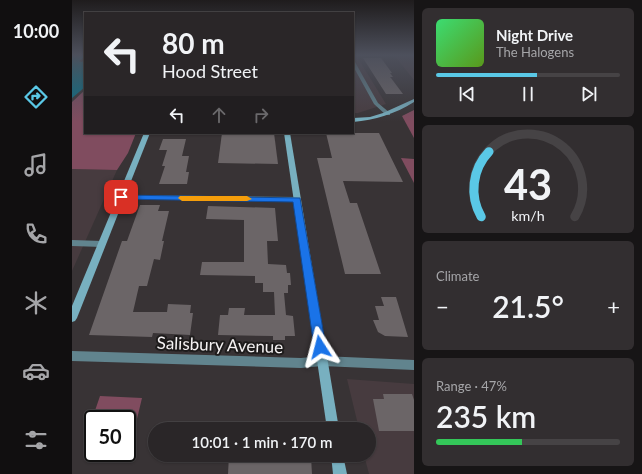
<!DOCTYPE html>
<meta charset="utf-8">
<style>
:root{--surface:#2a2628;--page:#322e30;--text:#f1f3f6;--muted:#a5a5a8;--line:#464345;--accent:#5ac8e6}
body{margin:0;font-family:Lato,sans-serif;background:var(--page);color:var(--text);height:100vh;display:flex;flex-direction:column;font-size:15px;white-space:nowrap}
*{box-sizing:border-box;margin:0}
p{font-size:13px;color:var(--muted)}
.icon{flex:none;width:22px;height:22px;fill:none;stroke:currentColor;stroke-width:2;stroke-linecap:round;stroke-linejoin:round}
.map{position:relative;flex:1;overflow:hidden}
.sheet{display:flex;flex-direction:column;gap:8px;padding:8px;background:#171516;width:228px}
.sheet>*{flex:none}
.top-card{position:absolute;left:12px;top:12px;width:270px;height:122px;border-radius:0px;box-shadow:0 1px 3px #0004,0 0 0 1px var(--line);background:#2a2628;color:var(--text);overflow:hidden}
.speed{position:absolute;left:12px;top:410px;display:flex;gap:8px;font-size:20px;font-weight:700;text-align:center}
.speed>*{display:grid;place-content:center;width:52px;height:52px;border-radius:50%;background:var(--surface);box-shadow:0 1px 3px #0004,0 0 0 1px var(--line);line-height:1}
.speed .limit{border:2px solid #111;border-radius:6px;background:#fff;color:#111}
.pin{position:absolute;display:grid;place-items:center;width:34px;height:34px;color:#fff;margin:-17px;border-radius:8px;box-shadow:0 2px 6px #0006}
.me{position:absolute;width:44px;margin:-22px;rotate:351deg;stroke-linejoin:round;filter:drop-shadow(0 0 3px #0008)}
.turn{display:flex;align-items:center;gap:14px;height:84px;padding:0 12px;font-size:18px}
.turn .icon{width:52px;height:52px;stroke-width:2.5}
.turn b{display:block;font-size:28px;line-height:34px}
.lanes{display:flex;align-items:center;height:38px;padding:0 12px;background:#0003;justify-content:center;gap:20px;direction:ltr}
.lanes .off{opacity:.35}
.big{font-size:30px;font-weight:600;line-height:1.1}
.sheet .card{flex:1;display:flex;flex-direction:column;justify-content:center;gap:6px;min-width:0;padding:0 14px;border-radius:6px;background:var(--page)}
.sheet .dial{align-items:center;gap:0}
.dial svg{height:104px;overflow:visible;fill:none;stroke:var(--line);stroke-width:7;stroke-linecap:round;text-anchor:middle}
.dial text{fill:var(--text);stroke:none}
.song{display:flex;align-items:center;gap:12px}
.cover{width:48px;height:48px;border-radius:6px;background:linear-gradient(135deg,hsl(140 70% 55%),hsl(90 70% 35%))}
.played{height:4px;border-radius:2px;background:linear-gradient(90deg,var(--accent) 55%,var(--line) 55%)}
.keys{display:flex;justify-content:space-around;direction:ltr}
.heat{display:flex;justify-content:space-between;align-items:center;font-size:22px;direction:ltr}
.charge{height:6px;border-radius:3px;background:linear-gradient(90deg,#34c759 47%,var(--line) 0)}
.trip{position:absolute;left:76px;top:422px;width:228px;height:40px;border-radius:20px;background:var(--surface);box-shadow:0 1px 3px #0004,0 0 0 1px var(--line);font-weight:600;line-height:40px;text-align:center}
main{display:flex;flex:1;min-height:0}
.tab-bar{display:flex;flex-direction:column;width:72px;justify-content:space-around;align-items:center;background:#110f10;color:var(--muted)}
.tab-bar .icon{width:28px;height:28px}
.tab-bar .on{color:var(--accent)}
.tab-bar b{font-size:18px;color:var(--text)}
.map>svg:first-child{display:block}
.built{fill:#473b3f}
.green{fill:#804c5f}
.water{fill:#01738a}
.building{fill:#6b6567}
.lines{fill:none;stroke-linecap:round;stroke-linejoin:round}
.street{fill:#61848e;fill-rule:evenodd}
.secondary{fill:#78b0c0;fill-rule:evenodd}
.route{fill:#1a73e8;stroke:#114b97}
.slow{fill:#f59e0b}
.labels{text-anchor:middle;stroke-width:4;stroke-linejoin:round;paint-order:stroke}
.near-street-label{font-size:17px;fill:#f5f2f3;stroke:#1e1c1c}
</style>
<main>
<nav class="tab-bar">
<b>10:00</b>
<svg class="icon on" aria-label="directions" viewBox="0 0 24 24"><path d="M12 3l9 9-9 9-9-9zM9 14v-3h6M13 9l2 2-2 2"/></svg>
<svg class="icon" aria-label="music" viewBox="0 0 24 24"><path d="M9 18V5l10-2v13"/><circle cx="6" cy="18" r="3"/><circle cx="16" cy="16" r="3"/></svg>
<svg class="icon" aria-label="phone" viewBox="0 0 24 24"><path d="M5 4h4l2 5-3 2q2 4 5 5l2-3 5 2v4C11 20 4 13 5 4z"/></svg>
<svg class="icon" aria-label="climate" viewBox="0 0 24 24"><path d="M12 3v18M4 7l16 10M4 17L20 7"/></svg>
<svg class="icon" aria-label="car" viewBox="0 0 24 24"><path d="M5 17H2v-5l4-1 3-4h7l3 4 3 1v5h-3M9 17h6M6 11h13"/><circle cx="7" cy="17" r="2"/><circle cx="17" cy="17" r="2"/></svg>
<svg class="icon" aria-label="filters" viewBox="0 0 24 24"><path d="M4 7h16M4 17h16"/><circle cx="9" cy="7" r="2"/><circle cx="15" cy="17" r="2"/></svg>
</nav>
<div class="map">
<svg width="342" height="474" viewBox="0 0 342 474">
<rect width="100%" height="100%" fill="#383335"/>
<g class="built">
<polygon points="281,55 284,55 314,104 286,113 281,113"/>
<polygon points="322,55 342,55 342,80"/>
<polygon points="0,169 45,170 0,271"/>
<polygon points="275,379 342,384 342,474 297,474 292,455 297,455 297,429 287,429"/>
</g>
<g class="green">
<polygon points="13,90 13,133 64,133 56,153 45,170 0,169 0,102"/>
<polygon points="342,110 342,138 330,116"/>
<polygon points="329,158 342,159 342,183"/>
<polygon points="28,396 70,398 59,444 55,444 55,419 21,419 21,443 12,443"/>
</g>
<polygon class="water" points="0,55 13,55 13,58 11,58 7,61 10,62 13,59 13,87 0,98"/>
<g class="building">
<polygon points="291,58 309,58 320,73 318,73 321,77 318,77 319,78 331,94 314,94"/>
<polygon points="150,133 202,133 206,164 146,163"/>
<polygon points="254,133 307,133 331,182 271,181 278,203 285,203 309,274 273,274 245,158 260,158"/>
<polygon points="91,139 114,139 110,156 117,156 114,172 117,172 115,184 87,184 93,166 90,166 95,150 87,150"/>
<polygon points="68,205 88,205 86,211 97,211 90,241 92,241 88,260 82,259 75,286 67,286 61,312 95,312 96,304 119,305 118,313 121,313 118,335 81,333 80,337 17,335 50,241 55,241"/>
<polygon points="136,206 203,208 206,241 195,241 196,264 214,265 215,273 218,273 219,285 216,285 216,293 212,293 214,315 221,316 223,336 213,336 213,340 201,340 201,336 146,335 148,315 156,315 157,308 173,308 172,315 203,315 202,292 191,292 191,283 183,283 183,276 128,275 130,262 172,262 172,220 134,219"/>
<polygon points="309,297 324,297 336,337 313,336 306,332 301,320 307,320 303,306 312,306"/>
<polygon points="311,394 340,394 342,400 342,431 307,431 301,399 312,399"/>
<polygon points="157,455 239,457 240,474 156,474"/>
</g>
<g class="lines">
<g class="street">
<polygon points="281,61 283,62 306,103 318,113 318,115 314,115 302,104 281,66"/>
<polygon points="46,195 225,197 229,199 225,201 49,199 46,199 45,197"/>
<polygon points="0,240 30,241 34,244 30,247 0,246"/>
<polygon points="0,351 229,358 250,356 342,360 342,370 250,366 229,368 0,361"/>
</g>
<g class="secondary">
<path d="M342 99V102C323 114 303 120 281 122V118L298 117 311 113Z"/>
<polygon points="72,133 78,133 5,318 3,321 0,322 0,306"/>
<polygon points="212,133 218,133 267,429 255,429"/>
<polygon points="259,455 271,455 275,474 261,474"/>
</g>
</g>
<linearGradient id="sky" x2="0" y2="1"><stop stop-color="#1f1c1d"/><stop offset="0.45" stop-color="#4d505c"/><stop offset="1" stop-color="#4d505c" stop-opacity="0"/></linearGradient>
<rect width="342" height="122" fill="url(#sky)"/>
<polygon class="route" points="49,195 228,198 254,347 252,351 248,352 243,351 242,347 221,202 46,199 45,197"/>
<polygon class="slow" points="108,196 175,196 180,199 175,201 110,201 106,198"/>
<g class="labels">
<g class="near-street-label">
<text transform="translate(148 345) rotate(2)" y="6">Salisbury Avenue</text>
</g>
</g>
</svg>
<div class="speed"><div class="limit">50</div></div>
<div class="pin" style="left:49px;top:197px;background:#d93025"><svg class="icon" aria-label="arrive" viewBox="0 0 24 24"><path d="M6 21V4h12l-3 4 3 4H6"/></svg></div>
<svg class="me" style="left:248px;top:347px" viewBox="-20 -20 40 40"><path d="M0-17L14 15 0 8-14 15z" fill="#1a73e8" stroke="#fff" stroke-width="4"/></svg>
<div class="trip">10:01 · 1 min · 170 m</div>
<div class="top-card">
<div class="turn"><svg class="icon" aria-label="left" viewBox="0 0 24 24"><path d="M17 20v-9H6M10 6l-5 5 5 5"/></svg><div><b>80 m</b>Hood Street</div></div>
<div class="lanes"><svg class="icon" aria-label="left" viewBox="0 0 24 24"><path d="M17 20v-9H6M10 6l-5 5 5 5"/></svg><svg class="icon off" aria-label="ahead" viewBox="0 0 24 24"><path d="M12 20V5M6 11l6-6 6 6"/></svg><svg class="icon off" aria-label="right" viewBox="0 0 24 24"><path d="M7 20v-9h11M14 6l5 5-5 5"/></svg></div>
</div>
</div>
<section class="sheet">
<div class="card">
<div class="song"><i class="cover"></i><div><b>Night Drive</b><p>The Halogens</p></div></div>
<div class="played"></div>
<div class="keys"><svg class="icon" aria-label="previous" viewBox="0 0 24 24"><path d="M18 5L8 12l10 7zM5 5v14"/></svg><svg class="icon" aria-label="pause" viewBox="0 0 24 24"><path d="M8 5v14M16 5v14"/></svg><svg class="icon" aria-label="next" viewBox="0 0 24 24"><path d="M6 5l10 7-10 7zM19 5v14"/></svg></div>
</div>
<div class="card dial"><svg viewBox="0 0 100 80">
<path d="M14 69A42 42 0 1 1 86 69"/>
<path d="M14 69A42 42 0 0 1 20 19" stroke="#5ac8e6"/>
<text x="50" y="56" font-size="32" font-weight="700">43</text>
<text x="50" y="72" font-size="11">km/h</text>
</svg></div>
<div class="card"><p>Climate</p>
<div class="heat"><a>−</a><b class="big">21.5°</b><a>+</a></div>
</div>
<div class="card"><p>Range · 47%</p><b class="big">235 km</b><div class="charge"></div></div>
</section>
</main>
